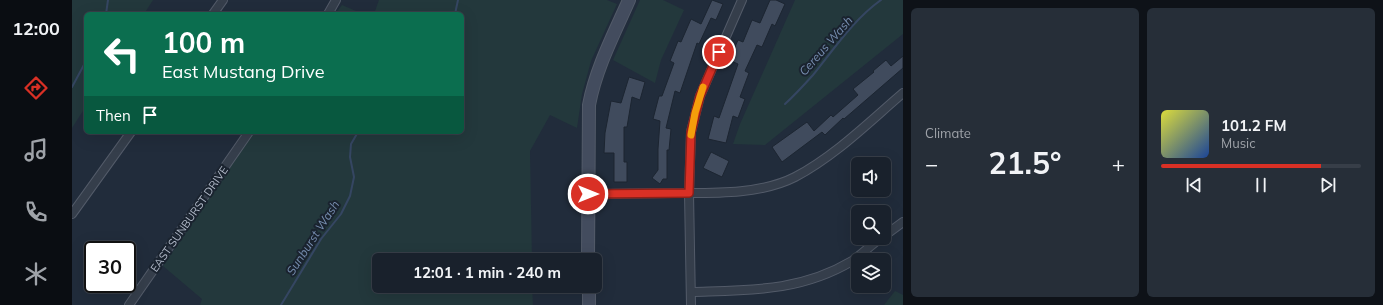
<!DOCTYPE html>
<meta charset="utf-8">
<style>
:root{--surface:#19212c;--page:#262e38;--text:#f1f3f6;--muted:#9fa3a9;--line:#373e48;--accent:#d93025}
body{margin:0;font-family:Mulish,sans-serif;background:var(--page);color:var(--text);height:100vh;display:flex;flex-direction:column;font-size:15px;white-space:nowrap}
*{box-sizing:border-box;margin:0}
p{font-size:13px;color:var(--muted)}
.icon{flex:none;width:22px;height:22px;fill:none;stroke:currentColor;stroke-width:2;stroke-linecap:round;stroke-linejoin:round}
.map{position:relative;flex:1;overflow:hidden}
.panel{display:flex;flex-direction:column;gap:8px;padding:8px;background:#0e1218;width:480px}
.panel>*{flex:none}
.banner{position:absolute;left:12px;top:12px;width:380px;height:122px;border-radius:6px;box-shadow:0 4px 16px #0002,0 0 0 1px var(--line);background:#0b6e4f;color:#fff;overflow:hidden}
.controls{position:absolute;left:779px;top:157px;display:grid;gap:8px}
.controls a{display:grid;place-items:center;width:40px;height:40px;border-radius:6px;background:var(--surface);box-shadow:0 4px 16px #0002,0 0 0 1px var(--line);font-size:20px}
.speed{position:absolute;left:12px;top:241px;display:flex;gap:8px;font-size:20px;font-weight:700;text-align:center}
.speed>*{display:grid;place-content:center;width:52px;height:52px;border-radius:50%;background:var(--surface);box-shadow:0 4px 16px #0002,0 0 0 1px var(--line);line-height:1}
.speed .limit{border:2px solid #111;border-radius:6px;background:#fff;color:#111}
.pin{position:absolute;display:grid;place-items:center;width:34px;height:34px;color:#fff;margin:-17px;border:2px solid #fff;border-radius:50%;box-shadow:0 1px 4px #0007}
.me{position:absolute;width:44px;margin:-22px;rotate:90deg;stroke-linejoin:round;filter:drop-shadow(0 0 3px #0008)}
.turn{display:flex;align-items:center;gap:14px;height:84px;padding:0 12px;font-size:18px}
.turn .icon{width:52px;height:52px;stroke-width:2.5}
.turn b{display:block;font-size:28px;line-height:34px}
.then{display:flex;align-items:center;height:38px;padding:0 12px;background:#0003;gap:8px;font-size:15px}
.big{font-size:30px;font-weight:700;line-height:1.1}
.panel .widget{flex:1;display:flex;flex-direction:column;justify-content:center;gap:6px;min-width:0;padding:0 14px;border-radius:6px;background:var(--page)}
.song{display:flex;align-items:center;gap:12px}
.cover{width:48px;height:48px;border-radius:6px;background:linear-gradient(135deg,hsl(60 70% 55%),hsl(220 70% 35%))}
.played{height:4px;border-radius:2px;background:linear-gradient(90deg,var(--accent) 80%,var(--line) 80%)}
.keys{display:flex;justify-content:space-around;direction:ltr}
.heat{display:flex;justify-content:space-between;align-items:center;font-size:22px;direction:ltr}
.panel .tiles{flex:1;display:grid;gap:8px;grid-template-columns:repeat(2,1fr)}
.trip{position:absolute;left:300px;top:253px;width:230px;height:40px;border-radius:6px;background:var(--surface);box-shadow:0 4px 16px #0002,0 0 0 1px var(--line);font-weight:700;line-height:40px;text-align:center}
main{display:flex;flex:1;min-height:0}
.dock{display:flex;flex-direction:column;width:72px;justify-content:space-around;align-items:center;background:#0a0d12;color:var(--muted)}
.dock .icon{width:28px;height:28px}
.dock .active{color:var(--accent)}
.dock b{font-size:18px;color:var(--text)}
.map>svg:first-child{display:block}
.green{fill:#23383c}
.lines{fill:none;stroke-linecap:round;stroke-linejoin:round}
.stream{stroke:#354662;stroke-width:2}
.building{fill:#404b5d;stroke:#1c2531}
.street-casing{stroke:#535b69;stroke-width:10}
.secondary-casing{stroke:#535b69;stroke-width:14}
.street{stroke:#353e4b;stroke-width:8}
.secondary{stroke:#434c5e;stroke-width:12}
.route-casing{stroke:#8d1f18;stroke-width:10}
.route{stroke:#d93025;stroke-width:7}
.slow{stroke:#f59e0b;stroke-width:7}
.labels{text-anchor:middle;stroke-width:4;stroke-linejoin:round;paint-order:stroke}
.street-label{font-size:11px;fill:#b0b8c7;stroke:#1a232f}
.water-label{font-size:12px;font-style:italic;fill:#778eb0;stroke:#1a232f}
</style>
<main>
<nav class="dock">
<b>12:00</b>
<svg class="icon active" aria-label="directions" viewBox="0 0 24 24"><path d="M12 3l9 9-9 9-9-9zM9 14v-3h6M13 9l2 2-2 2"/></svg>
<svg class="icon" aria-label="music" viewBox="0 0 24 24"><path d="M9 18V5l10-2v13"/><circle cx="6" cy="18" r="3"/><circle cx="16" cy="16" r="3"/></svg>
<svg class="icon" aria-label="phone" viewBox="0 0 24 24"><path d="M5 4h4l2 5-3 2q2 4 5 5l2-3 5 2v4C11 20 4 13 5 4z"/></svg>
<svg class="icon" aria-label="climate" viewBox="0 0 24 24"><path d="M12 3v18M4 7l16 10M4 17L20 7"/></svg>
</nav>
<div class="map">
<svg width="831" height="305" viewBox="0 0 831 305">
<rect width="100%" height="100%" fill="#212c3b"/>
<g class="green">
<polygon points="0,0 81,0 72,14 14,14 14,106 0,128"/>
<polygon points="307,0 535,0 545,4 519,61 510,94 505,128 478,115 458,151 460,260 307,260 307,286 460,286 461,305 128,305 130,299 91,266 182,132 390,132 390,14 302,14"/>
<polygon points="568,0 591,0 612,10 589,60 583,83 541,60"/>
<polygon points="723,0 831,0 831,34 693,145 661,144 668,124"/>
<polygon points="270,5 291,14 263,14"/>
<polygon points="823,291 831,295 831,305 812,305"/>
</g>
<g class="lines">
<g class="stream">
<polyline points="34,14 36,0"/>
<polyline points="383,14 386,0"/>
<polyline points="0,87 14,61"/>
<path d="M713 104C723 95 732 85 741 75 762 49 782 19 809 0"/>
<polyline points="209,305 249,239 269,214 278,196 282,177 278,157 279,144 286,132"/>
</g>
</g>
<g class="building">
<polygon points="640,0 651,4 644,20 639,18 627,44 625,43 608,93 603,91 594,128 599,129 597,150 595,150 595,179 591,179 588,184 580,178 586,170 586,149 588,121 581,119 587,96 590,96 602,63 598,61 606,41 609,42 619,19 629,24"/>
<polygon points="698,0 704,0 713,4 703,26 700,24 690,47 685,45 673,71 677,73 668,97 673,99 666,118 661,116 654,143 636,139 642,116 647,118 666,64 657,60 666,40 671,42 680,20 688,23"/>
<polygon points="831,56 831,68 772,119 771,118 753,135 750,132 710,162 700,147 735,122 742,131 759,115 761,117 786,95 781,89 802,72 801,71 814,60 819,66"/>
<polygon points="557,77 573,82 568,100 560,97 555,127 552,127 552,162 555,162 555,182 542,182 542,153 532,153 533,133 539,101 549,103"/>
<polygon points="639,152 657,161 650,177 631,168"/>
</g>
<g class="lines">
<g class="street-casing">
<g id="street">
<polyline points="141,14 151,0"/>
<polyline points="256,14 264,0"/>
<path d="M516 194C544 194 572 193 601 193 639 193 688 195 723 177 763 156 797 122 831 93"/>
<polyline points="0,214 59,132"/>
<polyline points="812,236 831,222"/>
<path d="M619 292C677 290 728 292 780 261 790 254 799 245 809 238"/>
<polyline points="57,305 177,132"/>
<polyline points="619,305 617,193 619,132 628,96 670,0"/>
</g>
</g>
<g class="secondary-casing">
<g id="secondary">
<path d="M516 260 517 105C524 68 542 34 557 0"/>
<polyline points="517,286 517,305"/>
</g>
</g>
<use href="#street" class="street"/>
<use href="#secondary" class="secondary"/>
</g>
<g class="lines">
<g class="route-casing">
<polyline id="route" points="516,194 617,193 619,132 628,96 647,52"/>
</g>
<use href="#route" class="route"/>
<polyline class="slow" points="619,135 623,113 631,87"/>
</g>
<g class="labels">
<g class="street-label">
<text transform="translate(117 219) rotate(-55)" y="4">EAST SUNBURST DRIVE</text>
</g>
<g class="water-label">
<text transform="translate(754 46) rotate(-49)" y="4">Cereus Wash</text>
<text transform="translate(241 238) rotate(-57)" y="4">Sunburst Wash</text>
</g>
</g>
</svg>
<div class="controls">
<a><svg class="icon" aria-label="sound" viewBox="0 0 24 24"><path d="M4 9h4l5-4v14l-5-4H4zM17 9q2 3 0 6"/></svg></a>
<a><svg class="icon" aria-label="search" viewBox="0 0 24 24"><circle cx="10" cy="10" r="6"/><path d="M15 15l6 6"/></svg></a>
<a><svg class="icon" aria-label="layers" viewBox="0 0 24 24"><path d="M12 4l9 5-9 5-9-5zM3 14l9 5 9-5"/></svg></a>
</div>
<div class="speed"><div class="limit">30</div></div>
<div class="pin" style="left:647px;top:52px;background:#d93025"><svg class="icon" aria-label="arrive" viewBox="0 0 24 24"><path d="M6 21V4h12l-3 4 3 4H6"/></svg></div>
<svg class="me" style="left:516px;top:194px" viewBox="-20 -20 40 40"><circle r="17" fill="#d93025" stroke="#fff" stroke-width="3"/><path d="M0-11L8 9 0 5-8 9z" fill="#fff"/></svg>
<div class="trip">12:01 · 1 min · 240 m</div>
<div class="banner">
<div class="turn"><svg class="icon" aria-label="left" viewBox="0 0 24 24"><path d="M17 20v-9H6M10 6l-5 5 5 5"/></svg><div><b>100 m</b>East Mustang Drive</div></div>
<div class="then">Then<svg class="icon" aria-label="arrive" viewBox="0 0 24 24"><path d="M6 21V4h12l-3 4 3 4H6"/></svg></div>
</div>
</div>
<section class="panel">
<div class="tiles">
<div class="widget"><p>Climate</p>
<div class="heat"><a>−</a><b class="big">21.5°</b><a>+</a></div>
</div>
<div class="widget">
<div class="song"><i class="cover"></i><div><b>101.2 FM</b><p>Music</p></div></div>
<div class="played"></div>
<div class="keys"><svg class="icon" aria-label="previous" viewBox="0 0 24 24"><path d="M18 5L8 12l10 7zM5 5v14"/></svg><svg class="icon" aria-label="pause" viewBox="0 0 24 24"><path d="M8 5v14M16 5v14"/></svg><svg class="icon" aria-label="next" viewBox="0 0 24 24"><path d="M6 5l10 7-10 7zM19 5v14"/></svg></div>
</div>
</div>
</section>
</main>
